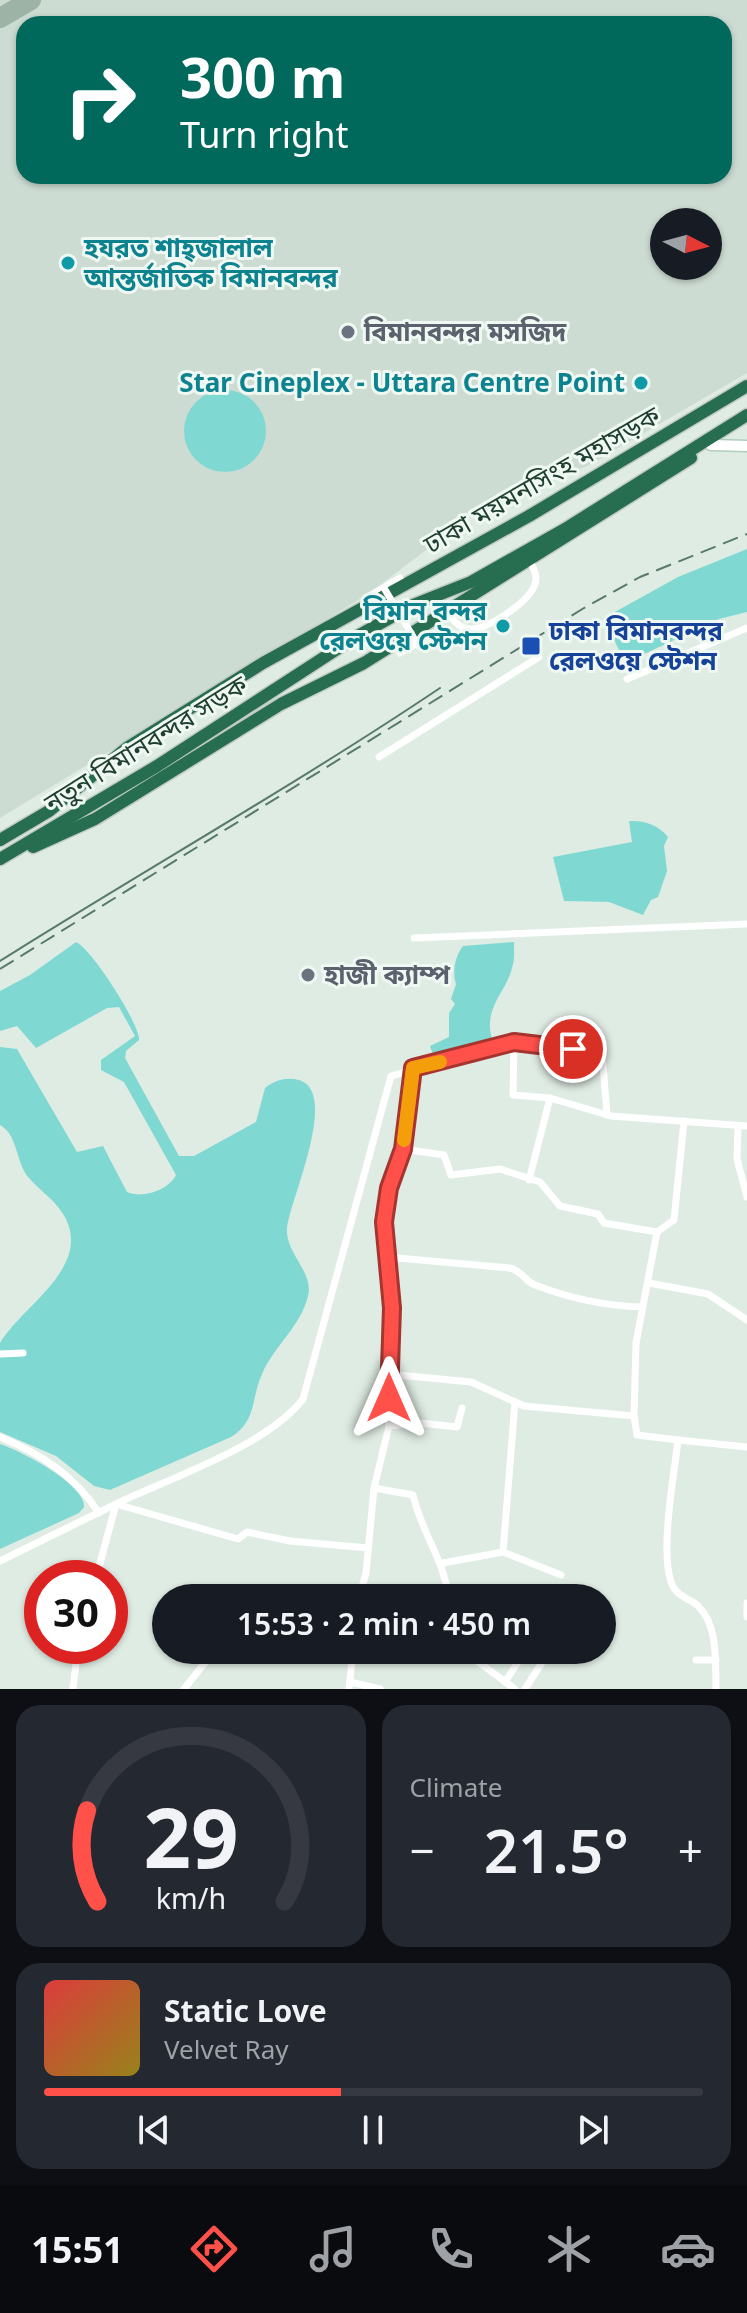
<!DOCTYPE html>
<meta charset="utf-8">
<style>
:root{--surface:#171b24;--page:#242831;--text:#f1f3f6;--muted:#9ea1a6;--line:#363941;--accent:#ff514a}
body{margin:0;font-family:"Noto Sans","Noto Sans Bengali",sans-serif;background:var(--page);color:var(--text);height:100vh;display:flex;flex-direction:column;font-size:30px;white-space:nowrap}
*{box-sizing:border-box;margin:0}
p{font-size:26px;color:var(--muted)}
.icon{flex:none;width:44px;height:44px;fill:none;stroke:currentColor;stroke-width:2;stroke-linecap:round;stroke-linejoin:round}
.map{position:relative;height:1689px;overflow:hidden}
.drawer{display:flex;flex-direction:column;gap:16px;padding:16px;background:#0d0f14;flex:1}
.drawer>*{flex:none}
.top-card{position:absolute;left:16px;top:16px;width:716px;height:168px;border-radius:24px;box-shadow:0 2px 6px #0004;background:#00695c;color:#fff;overflow:hidden}
.needle{width:52px;rotate:96deg}
.fabs{position:absolute;left:650px;top:208px;display:grid;gap:16px}
.fabs a{display:grid;place-items:center;width:72px;height:72px;border-radius:50%;background:var(--surface);box-shadow:0 2px 6px #0004;font-size:40px}
.speed{position:absolute;left:24px;top:1560px;display:flex;gap:16px;font-size:40px;font-weight:700;text-align:center}
.speed>*{display:grid;place-content:center;width:104px;height:104px;border-radius:50%;background:var(--surface);box-shadow:0 2px 6px #0004;line-height:1}
.speed .limit{border:12px solid #d22;background:#fff;color:#111}
.pin{position:absolute;display:grid;place-items:center;width:68px;height:68px;color:#fff;margin:-34px;border:4px solid #fff;border-radius:50%;box-shadow:0 2px 8px #0007}
.me{position:absolute;width:88px;margin:-44px;rotate:0deg;stroke-linejoin:round;filter:drop-shadow(0 0 6px #0008)}
.turn{display:flex;align-items:center;gap:28px;height:168px;padding:0 32px;font-size:36px}
.turn .icon{width:104px;height:104px;stroke-width:2.5}
.turn b{display:block;font-size:56px;line-height:68px}
.big{font-size:60px;font-weight:600;line-height:1.1}
.drawer .card{flex:1;display:flex;flex-direction:column;justify-content:center;gap:12px;min-width:0;padding:0 28px;border-radius:24px;background:var(--page)}
.drawer .dial{align-items:center;gap:0}
.dial svg{height:208px;overflow:visible;fill:none;stroke:var(--line);stroke-width:7;stroke-linecap:round;text-anchor:middle}
.dial text{fill:var(--text);stroke:none}
.song{display:flex;align-items:center;gap:24px}
.cover{width:96px;height:96px;border-radius:12px;background:linear-gradient(135deg,hsl(0 70% 55%),hsl(50 70% 35%))}
.played{height:8px;border-radius:4px;background:linear-gradient(90deg,var(--accent) 45%,var(--line) 45%)}
.keys{display:flex;justify-content:space-around;direction:ltr}
.heat{display:flex;justify-content:space-between;align-items:center;font-size:44px;direction:ltr}
.drawer .tiles{flex:1;display:grid;gap:16px;grid-template-columns:1fr 1fr}
.card:last-child{grid-column:span 2}
.trip{position:absolute;left:152px;top:1584px;width:464px;height:80px;border-radius:40px;background:var(--surface);box-shadow:0 2px 6px #0004;font-weight:600;line-height:80px;text-align:center}
.dock{display:flex;height:128px;justify-content:space-around;align-items:center;background:#090b0e;color:var(--muted)}
.dock .icon{width:56px;height:56px}
.dock .active{color:var(--accent)}
.dock b{font-size:36px;color:var(--text)}
.map>svg:first-child{display:block}
.built{fill:#cddcd2;fill-rule:evenodd}
.water{fill:#80d8d3}
.lines{fill:none;stroke-linecap:round;stroke-linejoin:round}
.taxiway{stroke:#9cb3a6;stroke-width:20}
.secondary-casing{stroke:#b1cdbd;stroke-width:13}
.highway-casing{stroke:#c0c9c5;stroke-width:15}
.street{stroke:#fff;stroke-width:7}
.secondary{stroke:#fff;stroke-width:10}
.highway{stroke:#276d50;stroke-width:12}
.tram{stroke:#587a6a;stroke-width:2}
.rail{stroke:#587a6a;stroke-width:2;stroke-dasharray:16 8;stroke-linecap:butt}
.street-bridge{stroke:#fff;stroke-width:7}
.route-casing{stroke:#a63530;stroke-width:20}
.route{stroke:#ff514a;stroke-width:14}
.slow{stroke:#f59e0b;stroke-width:14}
.culture-dot{fill:#0f9aa8;stroke:#eff8f2;stroke-width:3}
.worship-dot{fill:#6b7280;stroke:#eff8f2;stroke-width:3}
.transit-dot{fill:#1a4fb4;stroke:#eff8f2;stroke-width:3}
.labels{text-anchor:middle;stroke-width:6;stroke-linejoin:round;paint-order:stroke}
.culture-label{font-size:26px;font-weight:bold;fill:#0d838f;stroke:#eff8f2;text-anchor:end}
.worship-label{font-size:26px;font-weight:bold;fill:#5b616d;stroke:#eff8f2;text-anchor:start}
.street-label{font-size:26px;fill:#1e3e2f;stroke:#eff8f2}
.transit-label{font-size:26px;font-weight:bold;fill:#164399;stroke:#eff8f2;text-anchor:start}
</style>
<div class="map">
<svg width="747" height="1689" viewBox="0 0 747 1689">
<rect width="100%" height="100%" fill="#dfece3"/>
<path class="built" d="M0 0H747V373L589 465 540 487 537 484 521 490 462 523 368 594 0 818ZM24 24H724V176H24ZM664 222H708V266H664Z"/>
<g class="water">
<circle cx="225" cy="431" r="41"/>
<polygon points="747,549 747,612 719,619 625,663 604,618 678,577"/>
<path d="M629 821C644 820 659 825 668 837L664 846 667 871 658 897 651 900 643 915 609 902 564 901 553 857 632 842Z"/>
<path d="M76 942C91 948 140 1024 139 1040L126 1051 125 1058 179 1156H194L256 1122 265 1088C275 1080 287 1077 299 1080 340 1092 290 1200 287 1228 285 1253 314 1272 308 1296 301 1326 274 1346 262 1374 251 1398 257 1421 231 1437L110 1490 94 1486 56 1456 0 1432V1343C21 1307 90 1269 66 1219 57 1201 41 1192 29 1178 15 1162 19 1136 0 1125V1047L17 1049 77 1152 103 1146 127 1192C142 1199 169 1190 176 1175L124 1082 101 1070V1060L135 1036 119 1007 107 1008 36 1048 17 1026 0 1031V991L30 975Z"/>
<path d="M514 942C514 950 515 960 512 968 506 993 483 1007 492 1039L471 1048 434 1057 430 1046 449 1037V1013L455 1004 451 999 456 984C452 972 455 956 463 946Z"/>
<path d="M0 1444C21 1451 85 1484 84 1507L79 1513 0 1549Z"/>
</g>
<g class="lines">
<polyline class="taxiway" points="0,18 31,0"/>
<g class="secondary-casing">
<polyline id="secondary" points="711,445 747,446"/>
</g>
<g class="highway-casing">
<g id="highway">
<polyline points="0,840 49,811 128,747 263,663 529,516 747,386"/>
<polyline points="33,847 95,819 281,704 364,663 691,458"/>
<polyline points="0,859 157,766 354,638 413,605 471,582 565,529 747,415"/>
</g>
</g>
<g class="street">
<polyline points="366,598 400,578"/>
<path d="M447 611C453 620 459 629 471 629 489 629 530 601 535 584 538 576 533 568 530 560"/>
<polyline points="400,653 432,634"/>
<polyline points="627,679 747,628"/>
<polyline points="379,757 539,657"/>
<polyline points="414,938 747,924"/>
<polyline points="514,1042 602,1052 607,1115"/>
<path d="M684 1121 674 1220 657 1232 636 1343 634 1416 637 1435 678 1440C674 1476 660 1549 671 1582 676 1597 688 1597 698 1606 719 1626 715 1663 716 1689"/>
<polyline points="738,1126 737,1159 747,1197"/>
<polyline points="403,1149 444,1155 451,1175 500,1169 540,1182 560,1206 598,1214 604,1223 657,1232"/>
<polyline points="529,1180 550,1098"/>
<path d="M386 1257 510 1268C523 1271 524 1281 535 1285 569 1298 605 1306 642 1307"/>
<polyline points="649,1283 708,1294 747,1320"/>
<polyline points="0,1354 23,1353"/>
<polyline points="388,1374 471,1382 524,1406 634,1416"/>
<polyline points="389,1426 420,1423 457,1427 462,1408"/>
<path d="M0 1437C41 1454 74 1475 99 1513"/>
<polyline points="678,1440 747,1447"/>
<path d="M374 1488 413 1495C422 1534 443 1557 449 1598"/>
<polyline points="503,1552 515,1402"/>
<path d="M0 1561C39 1542 77 1523 116 1504 170 1478 267 1446 303 1399L391 1076 514 1042 513 1095 550 1098 611 1116 747 1126"/>
<polyline points="443,1563 503,1552 561,1575"/>
<polyline points="96,1578 116,1504 238,1539 247,1532 290,1541 368,1548"/>
<polyline points="359,1598 366,1573 374,1488 389,1426 392,1308 385,1205 403,1149 413,1068"/>
<polyline points="747,1603 747,1617"/>
<polyline points="462,1650 515,1689"/>
<polyline points="475,1660 483,1650"/>
<polyline points="696,1660 716,1660"/>
<polyline points="350,1682 380,1689"/>
<polyline points="505,1682 526,1650"/>
<polyline points="73,1689 78,1646"/>
<polyline points="184,1689 215,1650"/>
<polyline points="349,1689 353,1650"/>
<polyline points="525,1689 550,1650"/>
</g>
<use href="#secondary" class="secondary"/>
<use href="#highway" class="highway"/>
<path class="tram" d="M0 961C146 869 297 784 440 688"/>
<polyline class="rail" points="0,969 584,608 640,577 747,534"/>
<polyline class="street-bridge" points="384,588 418,645"/>
</g>
<g class="lines">
<g class="route-casing">
<polyline id="route" points="389,1398 392,1308 384,1222 389,1188 403,1149 413,1068 514,1042 573,1049"/>
</g>
<use href="#route" class="route"/>
<polyline class="slow" points="404,1140 413,1068 440,1062"/>
</g>
<g class="culture-dot">
<circle cx="68" cy="263" r="8"/>
<circle cx="641" cy="383" r="8"/>
<circle cx="503" cy="626" r="8"/>
</g>
<g class="worship-dot">
<circle cx="348" cy="332" r="8"/>
<circle cx="308" cy="975" r="8"/>
</g>
<rect class="transit-dot" x="521" y="636" width="20" height="20" rx="4"/>
<g class="labels">
<g class="culture-label">
<text x="84" y="257" text-anchor="start">হযরত শাহ্‌জালাল<tspan x="84" dy="30">আন্তর্জাতিক বিমানবন্দর</tspan></text>
<text x="625" y="392">Star Cineplex - Uttara Centre Point</text>
<text x="487" y="620">বিমান বন্দর<tspan x="487" dy="30">রেলওয়ে স্টেশন</tspan></text>
</g>
<g class="worship-label">
<text x="364" y="341">বিমানবন্দর মসজিদ</text>
<text x="324" y="984">হাজী ক্যাম্প</text>
</g>
<g class="street-label">
<text transform="translate(542 480) rotate(-30)" y="9">ঢাকা ময়মনসিংহ মহাসড়ক</text>
<text transform="translate(146 744) rotate(-32)" y="9">নতুন বিমানবন্দর সড়ক</text>
</g>
<g class="transit-label">
<text x="549" y="640">ঢাকা বিমানবন্দর<tspan x="549" dy="30">রেলওয়ে স্টেশন</tspan></text>
</g>
</g>
</svg>
<div class="fabs">
<a><svg class="needle" viewBox="-14 -14 28 28"><path d="M0-13l5 13h-10z" fill="#e53935"/><path d="M0 13l5-13h-10z" fill="#9ea1a6"/></svg></a>
</div>
<div class="speed"><div class="limit">30</div></div>
<div class="pin" style="left:573px;top:1049px;background:#d93025"><svg class="icon" aria-label="arrive" viewBox="0 0 24 24"><path d="M6 21V4h12l-3 4 3 4H6"/></svg></div>
<svg class="me" style="left:389px;top:1398px" viewBox="-20 -20 40 40"><path d="M0-17L14 15 0 8-14 15z" fill="#ff514a" stroke="#fff" stroke-width="4"/></svg>
<div class="trip">15:53 · 2 min · 450 m</div>
<div class="top-card">
<div class="turn"><svg class="icon" aria-label="right" viewBox="0 0 24 24"><path d="M7 20v-9h11M14 6l5 5-5 5"/></svg><div><b>300 m</b>Turn right</div></div>
</div>
</div>
<section class="drawer">
<div class="tiles">
<div class="card dial"><svg viewBox="0 0 100 80">
<path d="M14 69A42 42 0 1 1 86 69"/>
<path d="M14 69A42 42 0 0 1 10 34" stroke="#ff514a"/>
<text x="50" y="56" font-size="32" font-weight="700">29</text>
<text x="50" y="72" font-size="11">km/h</text>
</svg></div>
<div class="card"><p>Climate</p>
<div class="heat"><a>−</a><b class="big">21.5°</b><a>+</a></div>
</div>
<div class="card">
<div class="song"><i class="cover"></i><div><b>Static Love</b><p>Velvet Ray</p></div></div>
<div class="played"></div>
<div class="keys"><svg class="icon" aria-label="previous" viewBox="0 0 24 24"><path d="M18 5L8 12l10 7zM5 5v14"/></svg><svg class="icon" aria-label="pause" viewBox="0 0 24 24"><path d="M8 5v14M16 5v14"/></svg><svg class="icon" aria-label="next" viewBox="0 0 24 24"><path d="M6 5l10 7-10 7zM19 5v14"/></svg></div>
</div>
</div>
</section>
<nav class="dock">
<b>15:51</b>
<svg class="icon active" aria-label="directions" viewBox="0 0 24 24"><path d="M12 3l9 9-9 9-9-9zM9 14v-3h6M13 9l2 2-2 2"/></svg>
<svg class="icon" aria-label="music" viewBox="0 0 24 24"><path d="M9 18V5l10-2v13"/><circle cx="6" cy="18" r="3"/><circle cx="16" cy="16" r="3"/></svg>
<svg class="icon" aria-label="phone" viewBox="0 0 24 24"><path d="M5 4h4l2 5-3 2q2 4 5 5l2-3 5 2v4C11 20 4 13 5 4z"/></svg>
<svg class="icon" aria-label="climate" viewBox="0 0 24 24"><path d="M12 3v18M4 7l16 10M4 17L20 7"/></svg>
<svg class="icon" aria-label="car" viewBox="0 0 24 24"><path d="M5 17H2v-5l4-1 3-4h7l3 4 3 1v5h-3M9 17h6M6 11h13"/><circle cx="7" cy="17" r="2"/><circle cx="17" cy="17" r="2"/></svg>
</nav>
